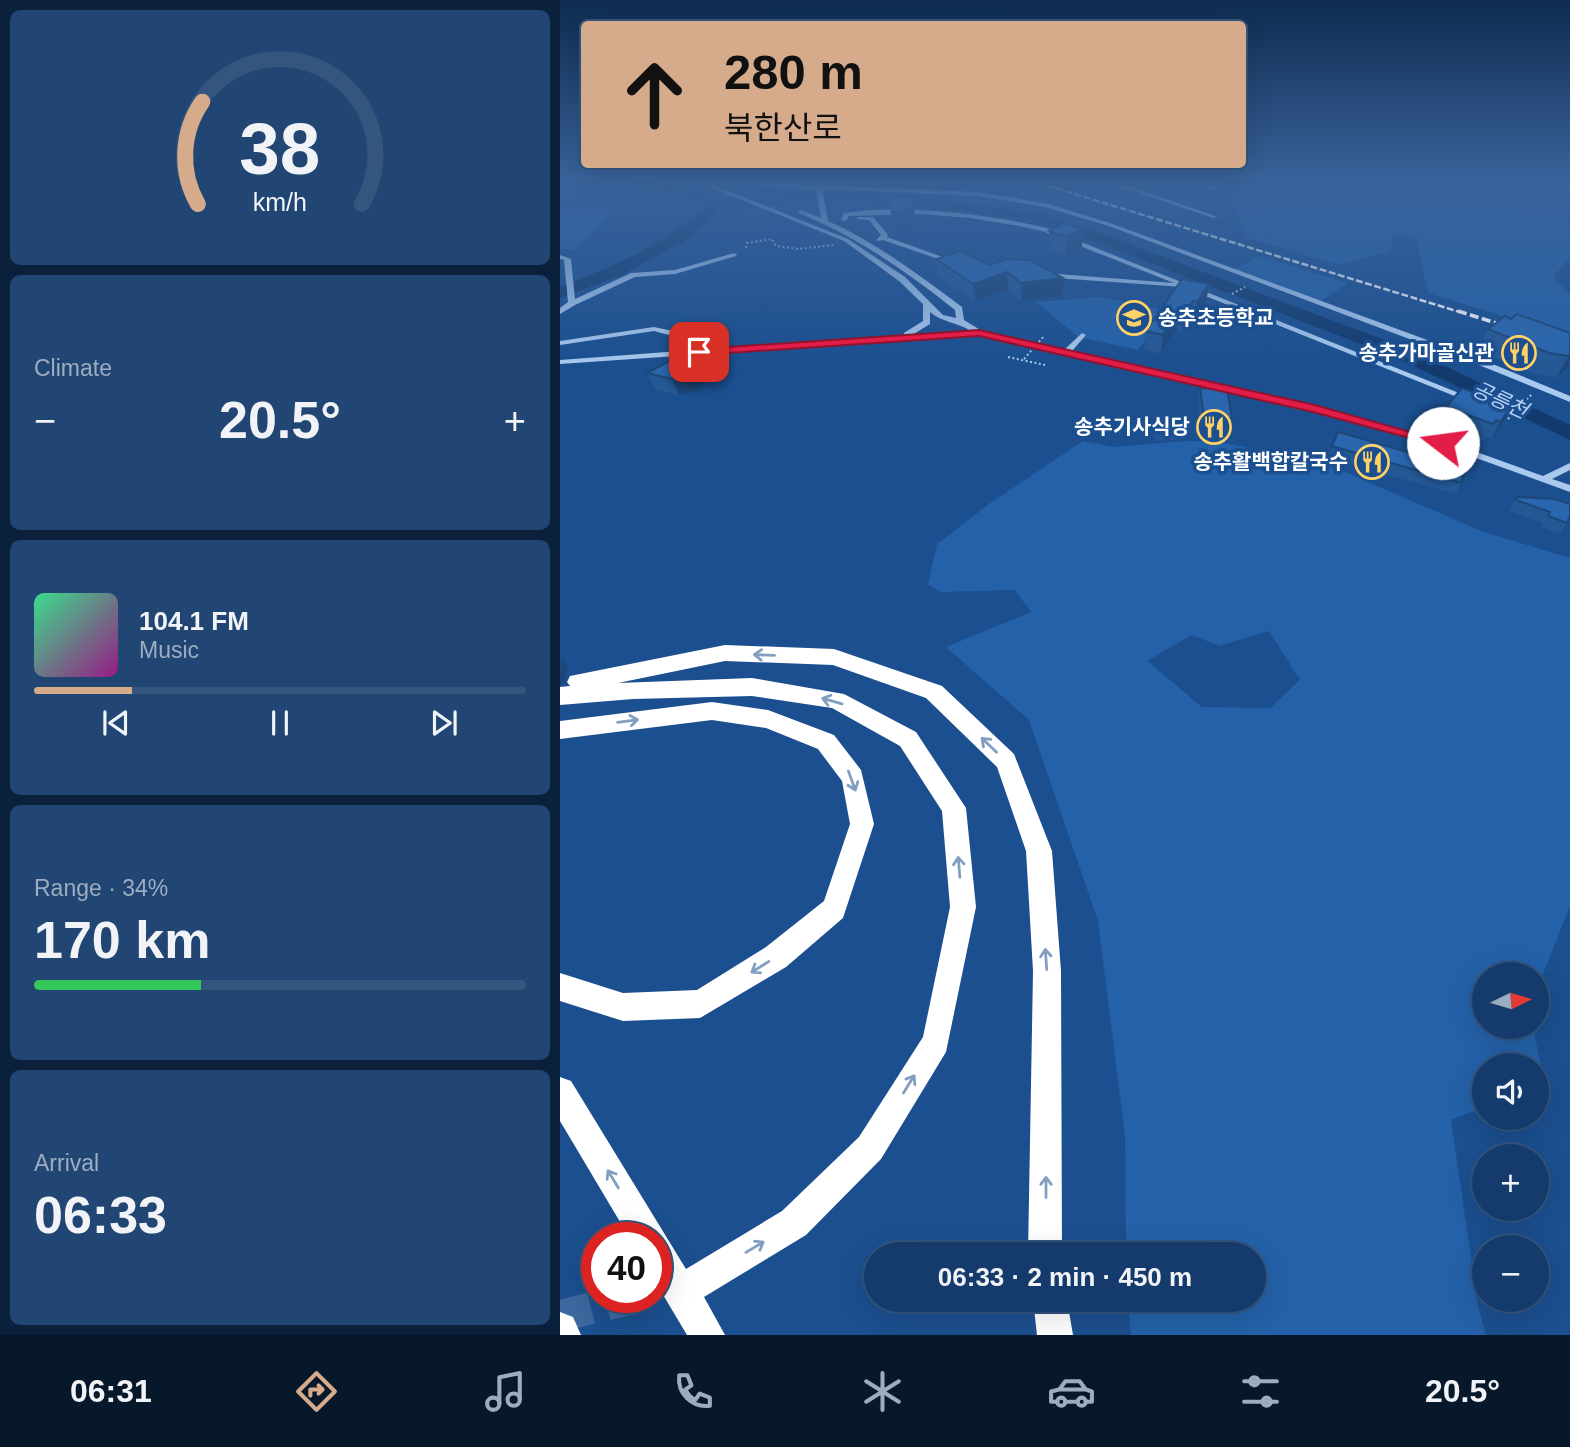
<!DOCTYPE html>
<meta charset="utf-8">
<style>
:root{--surface:#143b6b;--page:#214673;--text:#f1f3f6;--muted:#9dadc1;--line:#33557e;--accent:#d6ab8b}
body{margin:0;font-family:Arial,"Noto Sans KR",sans-serif;background:var(--page);color:var(--text);height:100vh;display:flex;flex-direction:column;font-size:26px;white-space:nowrap}
*{box-sizing:border-box;margin:0}
p{font-size:23px;color:var(--muted)}
.icon{flex:none;width:38px;height:38px;fill:none;stroke:currentColor;stroke-width:2;stroke-linecap:round;stroke-linejoin:round}
.map{position:relative;flex:1;overflow:hidden}
.drawer{display:flex;flex-direction:column;gap:10px;padding:10px;background:#0b203b;width:560px}
.drawer>*{flex:none}
.banner{position:absolute;left:21px;top:21px;width:665px;height:147px;border-radius:7px;box-shadow:0 7px 28px #0002,0 0 0 2px var(--line);background:#d6ab8b;color:#111;overflow:hidden}
.needle{width:46px;rotate:85deg}
.buttons{position:absolute;left:912px;top:962px;display:grid;gap:14px}
.buttons a{display:grid;place-items:center;width:77px;height:77px;border-radius:50%;background:var(--surface);box-shadow:0 7px 28px #0002,0 0 0 2px var(--line);font-size:35px}
.speed{position:absolute;left:21px;top:1222px;display:flex;gap:14px;font-size:35px;font-weight:700;text-align:center}
.speed>*{display:grid;place-content:center;width:91px;height:91px;border-radius:50%;background:var(--surface);box-shadow:0 7px 28px #0002,0 0 0 2px var(--line);line-height:1}
.speed .limit{border:10px solid #d22;background:#fff;color:#111}
.pin{position:absolute;display:grid;place-items:center;width:60px;height:60px;color:#fff;margin:-30px;border-radius:14px;box-shadow:0 4px 10px #0006}
.me{position:absolute;width:77px;margin:-38px;rotate:285deg;stroke-linejoin:round;filter:drop-shadow(0 0 5px #0008)}
.turn{display:flex;align-items:center;gap:24px;height:147px;padding:0 28px;font-size:32px}
.turn .icon{width:91px;height:91px;stroke-width:2.5}
.turn b{display:block;font-size:49px;line-height:60px}
.big{font-size:52px;font-weight:600;line-height:1.1}
.drawer .tile{flex:1;display:flex;flex-direction:column;justify-content:center;gap:10px;min-width:0;padding:0 24px;border-radius:10px;background:var(--page)}
.drawer .dial{align-items:center;gap:0}
.dial svg{height:182px;overflow:visible;fill:none;stroke:var(--line);stroke-width:7;stroke-linecap:round;text-anchor:middle}
.dial text{fill:var(--text);stroke:none}
.song{display:flex;align-items:center;gap:21px}
.cover{width:84px;height:84px;border-radius:10px;background:linear-gradient(135deg,hsl(150 70% 55%),hsl(310 70% 35%))}
.played{height:7px;border-radius:4px;background:linear-gradient(90deg,var(--accent) 20%,var(--line) 20%)}
.keys{display:flex;justify-content:space-around;direction:ltr}
.heat{display:flex;justify-content:space-between;align-items:center;font-size:38px;direction:ltr}
.charge{height:10px;border-radius:5px;background:linear-gradient(90deg,#34c759 34%,var(--line) 0)}
.trip{position:absolute;left:304px;top:1242px;width:402px;height:70px;border-radius:35px;background:var(--surface);box-shadow:0 7px 28px #0002,0 0 0 2px var(--line);font-weight:600;line-height:70px;text-align:center}
.dock{display:flex;height:112px;justify-content:space-around;align-items:center;background:#08182b;color:var(--muted)}
.dock .icon{width:49px;height:49px}
.dock .current{color:var(--accent)}
.dock b{font-size:32px;color:var(--text)}
main{display:flex;flex:1;min-height:0}
.map>svg:first-child{display:block}
.green{fill:#2461a8;fill-rule:evenodd}
.lines{fill:none;stroke-linecap:round;stroke-linejoin:round}
.stream{stroke:#9cc4f0;stroke-width:3.5}
.river{fill:#123a6d;fill-rule:evenodd}
.highway-tunnel{stroke:#3d69a0;stroke-width:32;stroke-dasharray:32 16;stroke-linecap:butt}
.path{stroke:#a9c9ee;stroke-width:2;stroke-dasharray:2 2.5;stroke-linecap:butt}
.minor{fill:#a9c9ee;fill-rule:evenodd}
.highway{fill:#fff;fill-rule:evenodd}
.rail-far1{stroke:#fff;stroke-width:2.5;stroke-dasharray:7 2.5;stroke-linecap:butt}
.rail{stroke:#fff;stroke-width:3.5;stroke-dasharray:9 3.5;stroke-linecap:butt}
.path-bridge{stroke:#a9c9ee;stroke-width:2;stroke-dasharray:2 2.5;stroke-linecap:butt}
.wall{fill:#245895}
.shaded-wall{fill:#1d4779}
.building{fill:#2a66ad;stroke:#1d4779;stroke-width:2}
.oneway{stroke:#829ec1}
.route{fill:#e11d48;stroke:#92132f;stroke-width:2}
.labels{text-anchor:middle;stroke-width:7;stroke-linejoin:round;paint-order:stroke}
.far-poi-label{font-size:21px;font-weight:bold;fill:#fff;stroke:#1b4f8f;text-anchor:end}
.far-water-label{font-size:21px;font-style:italic;fill:#b5d3f5;stroke:#1b4f8f}
</style>
<main>
<section class="drawer">
<div class="tile dial"><svg viewBox="0 0 100 80">
<path d="M14 69A42 42 0 1 1 86 69"/>
<path d="M14 69A42 42 0 0 1 16 24" stroke="#d6ab8b"/>
<text x="50" y="56" font-size="32" font-weight="700">38</text>
<text x="50" y="72" font-size="11">km/h</text>
</svg></div>
<div class="tile"><p>Climate</p>
<div class="heat"><a>−</a><b class="big">20.5°</b><a>+</a></div>
</div>
<div class="tile">
<div class="song"><i class="cover"></i><div><b>104.1 FM</b><p>Music</p></div></div>
<div class="played"></div>
<div class="keys"><svg class="icon" aria-label="previous" viewBox="0 0 24 24"><path d="M18 5L8 12l10 7zM5 5v14"/></svg><svg class="icon" aria-label="pause" viewBox="0 0 24 24"><path d="M8 5v14M16 5v14"/></svg><svg class="icon" aria-label="next" viewBox="0 0 24 24"><path d="M6 5l10 7-10 7zM19 5v14"/></svg></div>
</div>
<div class="tile"><p>Range · 34%</p><b class="big">170 km</b><div class="charge"></div></div>
<div class="tile"><p>Arrival</p><b class="big">06:33</b></div>
</section>
<div class="map">
<svg width="1010" height="1335" viewBox="0 0 1010 1335">
<rect width="100%" height="100%" fill="#1b4f8f"/>
<g class="green">
<polygon points="681,180 1010,180 1010,210 1005,210 1010,229 1010,257 993,277 1010,294 1010,337 868,293 856,238 834,234 830,251 780,265 688,238 672,204 670,189"/>
<polygon points="52,205 46,219 15,250 0,249 0,208"/>
<polygon points="698,256 788,283 759,302 674,270"/>
<polygon points="540,297 607,311 578,350 518,337 476,302"/>
<path d="M523 441 554 447 625 441 660 442 767 464 921 531 1010 558V906L977 989 976 975H924V1027H973L984 1081 977 1085 976 1066H924V1107L891 1120 918 1306 926 1335H571L568 1300H695V1255H566L565 1136 538 921 469 720 386 647 471 612 455 590 381 592 368 585 377 544 429 504ZM709 631 740 680 710 708 642 707 587 661 632 635 659 646Z"/>
</g>
<g class="lines">
<polyline class="stream" points="998,427 1010,428"/>
<path class="river" d="M55 180H83L140 193 157 201 232 194 345 195 475 212 540 233 851 350 1010 425V440L837 358 528 239 467 219 345 205 232 204 159 210 128 239 64 274 0 298V287C54 266 102 246 145 207L130 199Z"/>
<polyline class="highway-tunnel" points="0,1316 77,1297"/>
<g class="path">
<polyline points="186,248 187,243 212,239 216,246 238,249 273,245"/>
<polyline points="672,294 685,287"/>
<polyline points="448,357 485,365"/>
<polyline points="948,419 972,394"/>
</g>
<g class="minor">
<path d="M132 180H141L288 239 345 277 383 315 396 318 395 310C346 271 297 237 239 213L238 212 241 210 261 218 256 189 162 185 159 183 162 181 418 192 488 204 553 224 935 365 1010 396V402L929 369 549 226 485 207 418 196 262 189 268 221C317 243 359 275 402 307L404 320 422 331 504 350 522 333 526 335 512 351 758 407 886 441 983 476 1010 463V470L992 479 1010 485V492L880 445 754 411 419 335 0 364V360L120 351 122 346 120 338 94 331 0 345V341L94 327 127 334 130 346 128 351 344 336V333L363 321V304L339 281 284 241ZM370 312C381 322 397 322 411 331L352 335 370 324Z"/>
<polygon points="534,180 547,180 569,186 658,217 653,218 580,193"/>
<polygon points="627,180 637,180 659,188 656,190"/>
<path d="M311 210C371 208 428 214 486 228L914 399 907 401 623 287 482 277V273H485L614 283 482 231 459 226 410 218 361 214 289 216 286 221 281 220 284 213Z"/>
<polygon points="297,217 313,217 328,235 327,237 399,263 393,264 323,240 317,241 317,239 321,235 309,220 297,219"/>
<polygon points="174,253 177,255 176,256 115,274 75,277 15,305 0,314 0,308 8,302 4,260 0,259 0,255 11,259 15,299 71,273 115,270"/>
</g>
<g class="highway">
<polygon points="165,645 274,649 382,686 454,754 492,851 501,971 502,1255 468,1255 473,971 466,851 437,767 366,698 273,665 165,661 58,683 192,678 284,694 356,732 406,808 416,907 386,1052 321,1159 246,1235 144,1297 165,1335 127,1335 96,1283 96,1237 69,1237 0,1121 0,1077 11,1081 126,1269 222,1211 299,1137 363,1037 390,907 382,811 340,746 272,708 192,696 73,699 0,705 0,687 10,686 7,682 10,676"/>
<polygon points="152,702 208,710 274,735 301,770 314,824 283,918 226,967 140,1018 63,1021 0,1001 0,973 63,993 137,990 206,947 264,901 290,824 282,781 258,749 206,728 152,720 0,739 0,721"/>
<polygon points="473,1300 507,1300 513,1335 477,1335"/>
<polygon points="0,1312 13,1317 21,1335 0,1335"/>
</g>
<polyline class="rail-far1" points="469,180 903,313"/>
<polyline class="rail" points="898,311 955,329"/>
<polyline class="path-bridge" points="464,359 484,336"/>
</g>
<g class="wall">
<polygon points="328,198 356,227 338,235 332,217"/>
<polygon points="505,223 522,249 507,257 490,251 489,231"/>
<polygon points="376,259 429,265 503,278 503,296 462,301 448,290 415,302 378,277"/>
<polygon points="649,284 646,302 634,320 631,320 623,331 616,330 601,354 584,350 586,331"/>
<polygon points="951,319 1010,333 1008,366 996,378 977,374 918,351 928,329"/>
<polygon points="148,351 155,367 139,391 119,395 95,390 87,373"/>
<polygon points="640,388 672,418 669,435 642,435 638,405"/>
<polygon points="952,406 943,423 932,439 927,437 924,441 878,424 886,407"/>
<polygon points="593,418 622,428 621,439 595,441 592,429"/>
<polygon points="778,432 901,483 896,494 769,458"/>
<polygon points="957,497 995,499 1007,523 999,534 981,527 982,523 949,511"/>
</g>
<g class="shaded-wall">
<polygon points="354,207 356,227 338,235 335,215"/>
<polygon points="522,229 522,249 507,257 507,237"/>
<polygon points="447,272 448,290 415,302 413,284"/>
<polygon points="503,278 503,296 462,301 461,283"/>
<polygon points="649,284 646,302 634,320 637,302"/>
<polygon points="633,301 631,320 623,331 626,313"/>
<polygon points="619,311 616,330 601,354 603,335"/>
<polygon points="148,351 155,367 139,391 119,395 112,379"/>
<polygon points="1010,354 1010,362 1008,366 996,378"/>
<polygon points="952,406 943,423 932,439 940,422"/>
<polygon points="3,661 8,666 4,684 0,686 0,676"/>
</g>
<g class="building">
<polygon points="351,197 354,207 335,215 328,198"/>
<polygon points="505,223 522,229 507,237 489,231"/>
<polygon points="400,251 429,265 447,259 470,260 503,278 461,283 447,272 413,284 376,259"/>
<polygon points="622,279 649,284 637,302 633,301 626,313 619,311 603,335 586,331"/>
<polygon points="957,314 1010,333 1010,354 1008,356 989,353 928,329 945,316 951,319"/>
<polygon points="148,351 132,375 112,379 87,373 115,358"/>
<polygon points="640,388 667,389 672,418 644,418"/>
<polygon points="902,388 952,406 940,422 936,420 933,424 886,407"/>
<polygon points="618,416 622,428 597,430 593,418"/>
<polygon points="778,432 803,439 905,469 901,483 772,446"/>
<polygon points="957,497 995,499 1010,504 1010,516 1007,523 988,516 990,512 956,500"/>
<polygon points="3,661 0,676 0,662"/>
</g>
<defs><path id="oneway-shaft" d="M-6 0H5M1.5-3L5.5 0L1.5 3" fill="none" stroke-width="1.6" stroke-linecap="round" stroke-linejoin="round" transform="scale(1.75)"/></defs>
<g class="oneway">
<use href="#oneway-shaft" transform="translate(204 655) rotate(-178)"/>
<use href="#oneway-shaft" transform="translate(272 701) rotate(-164)"/>
<use href="#oneway-shaft" transform="translate(68 721) rotate(-8)"/>
<use href="#oneway-shaft" transform="translate(429 745) rotate(-136)"/>
<use href="#oneway-shaft" transform="translate(292 781) rotate(70)"/>
<use href="#oneway-shaft" transform="translate(399 867) rotate(-95)"/>
<use href="#oneway-shaft" transform="translate(486 959) rotate(-94)"/>
<use href="#oneway-shaft" transform="translate(200 967) rotate(148)"/>
<use href="#oneway-shaft" transform="translate(349 1084) rotate(-58)"/>
<use href="#oneway-shaft" transform="translate(53 1179) rotate(-121)"/>
<use href="#oneway-shaft" transform="translate(486 1187) rotate(-90)"/>
<use href="#oneway-shaft" transform="translate(195 1247) rotate(-31)"/>
</g>
<linearGradient id="sky" x2="0" y2="1"><stop stop-color="#0f2b4f"/><stop offset="0.49" stop-color="#39639b"/><stop offset="1" stop-color="#39639b" stop-opacity="0"/></linearGradient>
<rect width="1010" height="367" fill="url(#sky)"/>
<polygon class="route" points="419,330 755,405 889,443 883,447 753,412 419,336 139,355 133,352 139,349"/>
<defs>
<g id="school-ring" transform="scale(1.75)"><circle r="9.5" fill="#1b4f8f" stroke="#ffd166" stroke-width="1.5"/><path d="M0-5L7-2L0 1L-7-2ZM-4 1L0 2.5L4 1V4Q0 6-4 4Z" fill="#ffd166"/></g>
<g id="restaurant-ring" transform="scale(1.75)"><circle r="9.5" fill="#1b4f8f" stroke="#ffd166" stroke-width="1.5"/><path d="M-5-6h1v4h1v-4h1v4h1v-4h1v5L-1.5 .5V6h-2V.5L-5-1ZM5-6V6H3V1.5H1.5Q1.5-4 5-6Z" fill="#ffd166"/></g>
</defs>
<g fill-rule="evenodd">
<use href="#school-ring" x="574" y="318"/>
<use href="#restaurant-ring" x="959" y="353"/>
<use href="#restaurant-ring" x="654" y="427"/>
<use href="#restaurant-ring" x="812" y="462"/>
</g>
<g class="labels">
<g class="far-poi-label">
<text x="598" y="325" text-anchor="start">송추초등학교</text>
<text x="934" y="360">송추가마골신관</text>
<text x="630" y="434">송추기사식당</text>
<text x="788" y="469">송추활백합칼국수</text>
</g>
<g class="far-water-label">
<text transform="translate(940 400) rotate(25)" y="7">공릉천</text>
</g>
</g>
</svg>
<div class="buttons">
<a><svg class="needle" viewBox="-14 -14 28 28"><path d="M0-13l5 13h-10z" fill="#e53935"/><path d="M0 13l5-13h-10z" fill="#9dadc1"/></svg></a>
<a><svg class="icon" aria-label="sound" viewBox="0 0 24 24"><path d="M4 9h4l5-4v14l-5-4H4zM17 9q2 3 0 6"/></svg></a>
<a>+</a>
<a>−</a>
</div>
<div class="speed"><div class="limit">40</div></div>
<div class="pin" style="left:139px;top:352px;background:#d93025"><svg class="icon" aria-label="arrive" viewBox="0 0 24 24"><path d="M6 21V4h12l-3 4 3 4H6"/></svg></div>
<svg class="me" style="left:883px;top:443px" viewBox="-20 -20 40 40"><circle r="19" fill="#fff"/><path d="M0-13L10 11 0 6-10 11z" fill="#e11d48"/></svg>
<div class="trip">06:33 · 2 min · 450 m</div>
<div class="banner">
<div class="turn"><svg class="icon" aria-label="ahead" viewBox="0 0 24 24"><path d="M12 20V5M6 11l6-6 6 6"/></svg><div><b>280 m</b>북한산로</div></div>
</div>
</div>
</main>
<nav class="dock">
<b>06:31</b>
<svg class="icon current" aria-label="directions" viewBox="0 0 24 24"><path d="M12 3l9 9-9 9-9-9zM9 14v-3h6M13 9l2 2-2 2"/></svg>
<svg class="icon" aria-label="music" viewBox="0 0 24 24"><path d="M9 18V5l10-2v13"/><circle cx="6" cy="18" r="3"/><circle cx="16" cy="16" r="3"/></svg>
<svg class="icon" aria-label="phone" viewBox="0 0 24 24"><path d="M5 4h4l2 5-3 2q2 4 5 5l2-3 5 2v4C11 20 4 13 5 4z"/></svg>
<svg class="icon" aria-label="climate" viewBox="0 0 24 24"><path d="M12 3v18M4 7l16 10M4 17L20 7"/></svg>
<svg class="icon" aria-label="car" viewBox="0 0 24 24"><path d="M5 17H2v-5l4-1 3-4h7l3 4 3 1v5h-3M9 17h6M6 11h13"/><circle cx="7" cy="17" r="2"/><circle cx="17" cy="17" r="2"/></svg>
<svg class="icon" aria-label="filters" viewBox="0 0 24 24"><path d="M4 7h16M4 17h16"/><circle cx="9" cy="7" r="2"/><circle cx="15" cy="17" r="2"/></svg>
<b>20.5°</b>
</nav>
